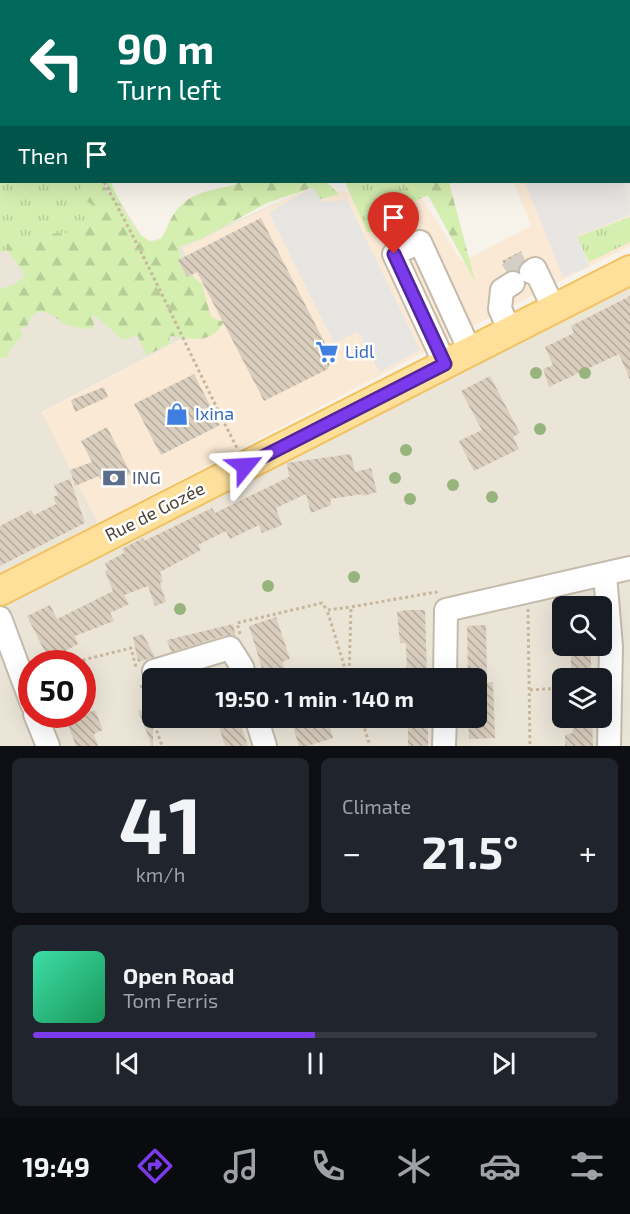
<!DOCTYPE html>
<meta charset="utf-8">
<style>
:root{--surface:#171b24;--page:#20242c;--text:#f1f3f6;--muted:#9ea1a6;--line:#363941;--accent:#7c3aed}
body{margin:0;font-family:"Exo 2",sans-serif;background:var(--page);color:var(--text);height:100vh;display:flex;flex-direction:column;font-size:22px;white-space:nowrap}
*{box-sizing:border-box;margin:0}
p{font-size:20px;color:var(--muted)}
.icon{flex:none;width:33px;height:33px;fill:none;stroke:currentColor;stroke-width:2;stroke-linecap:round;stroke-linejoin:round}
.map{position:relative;height:746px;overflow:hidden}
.details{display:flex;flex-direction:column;gap:12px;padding:12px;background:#0d0f14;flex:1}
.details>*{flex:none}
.hud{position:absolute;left:0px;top:0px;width:630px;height:183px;box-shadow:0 6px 24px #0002;background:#00695c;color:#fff;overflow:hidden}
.fabs{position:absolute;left:552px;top:596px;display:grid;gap:12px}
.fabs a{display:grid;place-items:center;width:60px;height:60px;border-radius:9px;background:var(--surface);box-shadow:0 6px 24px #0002;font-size:30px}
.speed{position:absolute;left:18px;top:650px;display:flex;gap:12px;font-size:30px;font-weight:700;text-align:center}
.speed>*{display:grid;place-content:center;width:78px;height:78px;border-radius:50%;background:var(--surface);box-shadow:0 6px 24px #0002;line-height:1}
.speed .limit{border:9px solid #d22;background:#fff;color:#111}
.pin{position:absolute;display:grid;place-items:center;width:51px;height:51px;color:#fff;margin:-62px -26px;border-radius:50% 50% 50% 0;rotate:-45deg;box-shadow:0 0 6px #0007}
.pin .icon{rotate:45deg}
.me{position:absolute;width:66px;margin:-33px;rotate:63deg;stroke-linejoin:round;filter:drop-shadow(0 0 4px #0008)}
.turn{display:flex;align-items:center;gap:21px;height:126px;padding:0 18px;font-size:27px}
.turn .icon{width:78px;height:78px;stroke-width:2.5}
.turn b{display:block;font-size:42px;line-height:51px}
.then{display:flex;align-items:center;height:57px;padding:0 18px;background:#0003;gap:12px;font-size:22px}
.big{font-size:45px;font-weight:700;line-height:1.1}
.details .card{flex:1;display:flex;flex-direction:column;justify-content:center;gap:9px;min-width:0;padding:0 21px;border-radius:9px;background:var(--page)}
.details .dial{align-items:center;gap:0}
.dial b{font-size:78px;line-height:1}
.song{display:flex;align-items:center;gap:18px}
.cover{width:72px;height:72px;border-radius:9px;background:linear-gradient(135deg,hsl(160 70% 55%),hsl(150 70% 35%))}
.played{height:6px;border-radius:3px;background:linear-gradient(90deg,var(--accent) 50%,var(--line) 50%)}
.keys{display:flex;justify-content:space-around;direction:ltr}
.heat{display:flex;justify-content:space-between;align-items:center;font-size:33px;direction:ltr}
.details .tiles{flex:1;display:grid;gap:12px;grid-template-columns:1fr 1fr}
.card:last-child{grid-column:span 2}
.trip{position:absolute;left:142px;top:668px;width:345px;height:60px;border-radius:9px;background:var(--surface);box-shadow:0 6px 24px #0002;font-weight:700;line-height:60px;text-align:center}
.menu{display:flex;height:96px;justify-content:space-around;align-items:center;background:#090b0e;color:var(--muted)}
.menu .icon{width:42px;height:42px}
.menu .selected{color:var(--accent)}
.menu b{font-size:27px;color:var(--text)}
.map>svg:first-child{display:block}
.residential{fill:#ebe5d8;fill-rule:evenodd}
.commercial{fill:#fae9d5}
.grass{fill:url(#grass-tufts)}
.forest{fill:url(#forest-firs)}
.parking{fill:#e8e6e2}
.building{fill:url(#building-back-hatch)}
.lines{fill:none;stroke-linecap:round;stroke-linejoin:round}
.minor-tunnel{stroke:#d5d0c7;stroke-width:22;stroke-dasharray:22 11;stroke-linecap:butt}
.minor-casing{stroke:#c4bbac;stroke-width:26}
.major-casing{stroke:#f1c25e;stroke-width:32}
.path{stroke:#c7b79b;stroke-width:3;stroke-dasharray:3 3;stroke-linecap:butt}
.minor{stroke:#fff;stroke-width:22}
.major{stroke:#ffe09b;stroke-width:28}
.tree{fill:#96b47c}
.route-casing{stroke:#51269a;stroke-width:15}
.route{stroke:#7c3aed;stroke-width:10}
.labels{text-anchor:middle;stroke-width:5;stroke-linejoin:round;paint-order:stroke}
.shop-label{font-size:18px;fill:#366cbe;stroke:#fff;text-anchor:start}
.service-label{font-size:18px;fill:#4e5e75;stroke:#fff;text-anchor:start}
.street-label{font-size:18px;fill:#4c4437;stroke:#fff}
</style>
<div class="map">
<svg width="630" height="746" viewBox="0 0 630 746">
<defs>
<pattern id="grass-tufts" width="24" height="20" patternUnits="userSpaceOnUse" patternTransform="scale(1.5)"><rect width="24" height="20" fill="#d4efb0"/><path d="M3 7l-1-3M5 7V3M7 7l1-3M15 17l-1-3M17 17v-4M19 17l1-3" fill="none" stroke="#b8ce98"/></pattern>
<pattern id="forest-firs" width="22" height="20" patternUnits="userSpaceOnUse" patternTransform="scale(1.5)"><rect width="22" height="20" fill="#d4efb0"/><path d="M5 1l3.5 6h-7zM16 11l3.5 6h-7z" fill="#b8ce98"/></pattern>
<pattern id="building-back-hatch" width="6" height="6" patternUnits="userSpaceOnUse" patternTransform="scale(1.5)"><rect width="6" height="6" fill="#dacfbf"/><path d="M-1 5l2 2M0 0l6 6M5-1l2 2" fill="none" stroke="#b3aa9c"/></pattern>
</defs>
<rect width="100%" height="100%" fill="#f7f3eb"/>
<g class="residential">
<polygon points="0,0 56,1 2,2 2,182 111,182 115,193 142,237 150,241 231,223 308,189 183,248 212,323 42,412 98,523 0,575"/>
<path d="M630 274V746H0V603ZM562 606H602V645H562ZM32 663H82V714H32ZM153 678H477V717H153ZM562 678H602V717H562Z"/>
</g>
<polygon class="commercial" points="629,75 630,246 562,280 98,523 42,413 212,323 183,248 308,189 421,197 462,262 531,226 514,182 628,182"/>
<g class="grass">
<polygon points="1,18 2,182 85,182 78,191 81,197 92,205 95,219 66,234 41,234 16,244 8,244 6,250 0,253"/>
<path d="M345 182H407C401 199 390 235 367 232Z"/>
<polygon points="630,217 630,242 589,262 577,237"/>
</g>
<g class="forest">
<path d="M85 182H102L111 198 107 182H111C116 195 141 254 160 239 166 233 167 226 171 219 174 212 180 206 186 201 199 191 218 189 234 185L239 182H326L339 194 320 199 311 188 267 203 201 239 178 247 186 270 191 269 193 277 202 284 211 317 224 322C209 346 194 338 170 336L168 345 147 355 137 335 123 340 93 314 94 329C86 328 77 328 70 326 56 322 48 304 32 315L27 326 19 329 23 335 11 348 6 358H0V289L13 285 25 276 18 264 6 250 7 244 15 243 16 244 41 234 66 233 95 219 92 205 81 197 78 191Z"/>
<polygon points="407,182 449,182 475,281 428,195 399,208"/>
</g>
<g class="parking">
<polygon points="629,160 630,215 577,236 589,267 563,277 525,182 628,182"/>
<polygon points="313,187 321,201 335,202 346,198 420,350 380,372 358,332 334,343 269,213"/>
</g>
<g class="building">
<polygon points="412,217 416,228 397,236 392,225"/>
<polygon points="261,218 332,357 328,369 264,401 197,272 187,277 178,260"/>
<polygon points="521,251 525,260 519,266 518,271 507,271 502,261"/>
<polygon points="630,296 630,380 619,354 549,387 543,369 553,365 545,347 574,333 571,326"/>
<polygon points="194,374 220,425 161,455 134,404"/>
<polygon points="490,376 520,433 513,437 519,449 474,471 459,441 482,430 461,391"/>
<polygon points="104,387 108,397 75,412 71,400"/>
<polygon points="107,427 131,474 125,476 127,479 111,487 110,484 105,487 99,476 75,486 70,470 92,462 81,441"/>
<polygon points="351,454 355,472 371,468 377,492 363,496 363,494 330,499 331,505 311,513 306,494 276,508 282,525 262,533 259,525 230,539 226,531 198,545 201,550 160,572 163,582 160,583 166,602 155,606 148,586 124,595 129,604 110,613 114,621 75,636 78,644 49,660 27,616 50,605 57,619 113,591 105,571 108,570 105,563 124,553 122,549 143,538 144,541 212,508 215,513 289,477 287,463"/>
<polygon points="70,479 85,523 0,566 0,526 31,510 34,515 56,504 53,497 58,495 54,485"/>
<polygon points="406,610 425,610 427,675 407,676 406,643 400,643 397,612"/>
<polygon points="276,617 290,659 282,662 288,678 265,678 249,626"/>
<polygon points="233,624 236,637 226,635 171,652 167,640"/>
<polygon points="486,625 487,675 468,675 467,626"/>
<polygon points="143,634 155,657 138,662 133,637"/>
<rect x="571" y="645" width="20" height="33"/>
<polygon points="493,682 495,738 469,739 468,717 477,717 477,683"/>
<polygon points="153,706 153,746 152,746 138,711"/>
<polygon points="95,710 103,730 94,734 98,746 76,746 64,714 84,714"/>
<polygon points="216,717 238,717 248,746 225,746"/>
<polygon points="290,717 327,717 333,738 308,746 299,746"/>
<rect x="408" y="717" width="20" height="29"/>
<polygon points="572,717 592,717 593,746 565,746 565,735 573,733"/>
</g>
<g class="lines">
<polyline class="minor-tunnel" points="508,274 526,262"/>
<g class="minor-casing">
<g id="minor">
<polyline points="531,272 535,269 554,309"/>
<polyline points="510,331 500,309 502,290 513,283"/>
<polyline points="445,364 394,254 420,242 470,351"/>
<polyline points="605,575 611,647 609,746"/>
<polyline points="0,618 32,704"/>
<polyline points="154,671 230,648 242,667 245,678"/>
<polyline points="445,678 446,610 630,568"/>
<polyline points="35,714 48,746"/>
<polyline points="256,717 265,746"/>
<polyline points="444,746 445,717"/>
</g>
</g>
<g class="major-casing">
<polyline id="major" points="0,591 630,270"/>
</g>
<g class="path">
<polyline points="48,0 49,2"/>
<path d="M104 182C152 268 192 360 237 448"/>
<polyline points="528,609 530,746"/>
<polyline points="240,634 237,623 322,603 327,610"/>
<polyline points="71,663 131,648 136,667"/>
<polyline points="348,678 327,610 351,607"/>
<polyline points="349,678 351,607 436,592 438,595"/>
<polyline points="141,685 162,746"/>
<polyline points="530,690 562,688"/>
<polyline points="361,717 370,746"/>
</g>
<use href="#minor" class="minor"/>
<use href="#major" class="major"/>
</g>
<g class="tree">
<circle cx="536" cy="373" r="6"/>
<circle cx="585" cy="373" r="6"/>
<circle cx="540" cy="429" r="6"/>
<circle cx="406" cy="450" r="6"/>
<circle cx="395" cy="478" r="6"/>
<circle cx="453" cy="485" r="6"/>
<circle cx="492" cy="497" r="6"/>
<circle cx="410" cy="499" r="6"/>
<circle cx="354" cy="577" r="6"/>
<circle cx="268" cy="586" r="6"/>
<circle cx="180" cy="609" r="6"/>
</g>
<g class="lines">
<g class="route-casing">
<polyline id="route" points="245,466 445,364 394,254"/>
</g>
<use href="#route" class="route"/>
</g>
<defs>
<g id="supermarket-bare" transform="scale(1.8)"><path d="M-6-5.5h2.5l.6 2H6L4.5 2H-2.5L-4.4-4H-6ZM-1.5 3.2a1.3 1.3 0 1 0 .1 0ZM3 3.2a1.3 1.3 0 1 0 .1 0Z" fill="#3f7fe0" stroke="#fff" stroke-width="2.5" paint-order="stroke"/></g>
<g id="shop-bare" transform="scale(1.8)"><path d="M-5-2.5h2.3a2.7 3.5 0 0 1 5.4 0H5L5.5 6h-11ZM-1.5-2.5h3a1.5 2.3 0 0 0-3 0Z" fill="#3f7fe0" stroke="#fff" stroke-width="2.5" paint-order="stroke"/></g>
<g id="bank-bare" transform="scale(1.8)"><path d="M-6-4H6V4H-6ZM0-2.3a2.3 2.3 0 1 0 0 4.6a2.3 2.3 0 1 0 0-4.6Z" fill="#5c6f8a" stroke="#fff" stroke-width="2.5" paint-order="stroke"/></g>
</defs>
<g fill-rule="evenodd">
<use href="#supermarket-bare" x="327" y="352"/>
<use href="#shop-bare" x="177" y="414"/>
<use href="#bank-bare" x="114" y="478"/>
</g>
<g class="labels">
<g class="shop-label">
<text x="345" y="358">Lidl</text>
<text x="195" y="420">Ixina</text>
</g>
<g class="service-label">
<text x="132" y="484">ING</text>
</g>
<g class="street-label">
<text transform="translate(155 512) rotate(-27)" y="6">Rue de Gozée</text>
</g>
</g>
</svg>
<div class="fabs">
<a><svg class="icon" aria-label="search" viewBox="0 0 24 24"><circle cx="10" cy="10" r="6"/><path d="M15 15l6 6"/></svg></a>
<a><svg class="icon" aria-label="layers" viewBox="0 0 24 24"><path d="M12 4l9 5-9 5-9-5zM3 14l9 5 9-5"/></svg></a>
</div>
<div class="speed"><div class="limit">50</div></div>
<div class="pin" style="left:394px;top:254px;background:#d93025"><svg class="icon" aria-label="arrive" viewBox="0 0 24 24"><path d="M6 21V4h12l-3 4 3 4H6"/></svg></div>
<svg class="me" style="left:245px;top:466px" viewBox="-20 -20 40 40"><path d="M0-17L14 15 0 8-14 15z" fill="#7c3aed" stroke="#fff" stroke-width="4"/></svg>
<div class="trip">19:50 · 1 min · 140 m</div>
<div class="hud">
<div class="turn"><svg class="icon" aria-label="left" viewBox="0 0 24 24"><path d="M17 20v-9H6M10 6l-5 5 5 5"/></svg><div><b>90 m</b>Turn left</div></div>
<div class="then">Then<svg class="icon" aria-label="arrive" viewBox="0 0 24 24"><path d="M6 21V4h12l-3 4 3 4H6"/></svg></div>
</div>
</div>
<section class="details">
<div class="tiles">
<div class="card dial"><b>41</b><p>km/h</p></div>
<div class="card"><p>Climate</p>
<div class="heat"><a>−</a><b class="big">21.5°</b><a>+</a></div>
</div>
<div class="card">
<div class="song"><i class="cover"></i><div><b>Open Road</b><p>Tom Ferris</p></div></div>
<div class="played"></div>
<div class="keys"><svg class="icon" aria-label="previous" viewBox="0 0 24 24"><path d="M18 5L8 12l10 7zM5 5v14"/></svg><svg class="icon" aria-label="pause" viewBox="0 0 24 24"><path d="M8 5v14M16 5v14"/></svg><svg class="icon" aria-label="next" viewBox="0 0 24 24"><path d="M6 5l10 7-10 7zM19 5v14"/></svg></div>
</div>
</div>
</section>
<nav class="menu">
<b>19:49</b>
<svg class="icon selected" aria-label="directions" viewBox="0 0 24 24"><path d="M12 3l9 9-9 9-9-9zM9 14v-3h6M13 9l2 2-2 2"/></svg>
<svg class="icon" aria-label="music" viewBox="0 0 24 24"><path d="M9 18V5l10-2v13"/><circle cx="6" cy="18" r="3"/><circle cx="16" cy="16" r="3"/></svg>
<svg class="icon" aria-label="phone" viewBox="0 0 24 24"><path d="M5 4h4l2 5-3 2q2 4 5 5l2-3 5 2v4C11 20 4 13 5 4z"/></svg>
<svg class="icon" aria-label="climate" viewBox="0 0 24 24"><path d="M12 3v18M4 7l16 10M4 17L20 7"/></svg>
<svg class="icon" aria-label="car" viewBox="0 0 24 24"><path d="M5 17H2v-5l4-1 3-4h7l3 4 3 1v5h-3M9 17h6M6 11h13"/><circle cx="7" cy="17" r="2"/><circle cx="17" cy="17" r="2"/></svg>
<svg class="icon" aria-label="filters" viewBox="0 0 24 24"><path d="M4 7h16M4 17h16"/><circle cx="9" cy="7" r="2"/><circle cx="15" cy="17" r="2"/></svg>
</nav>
